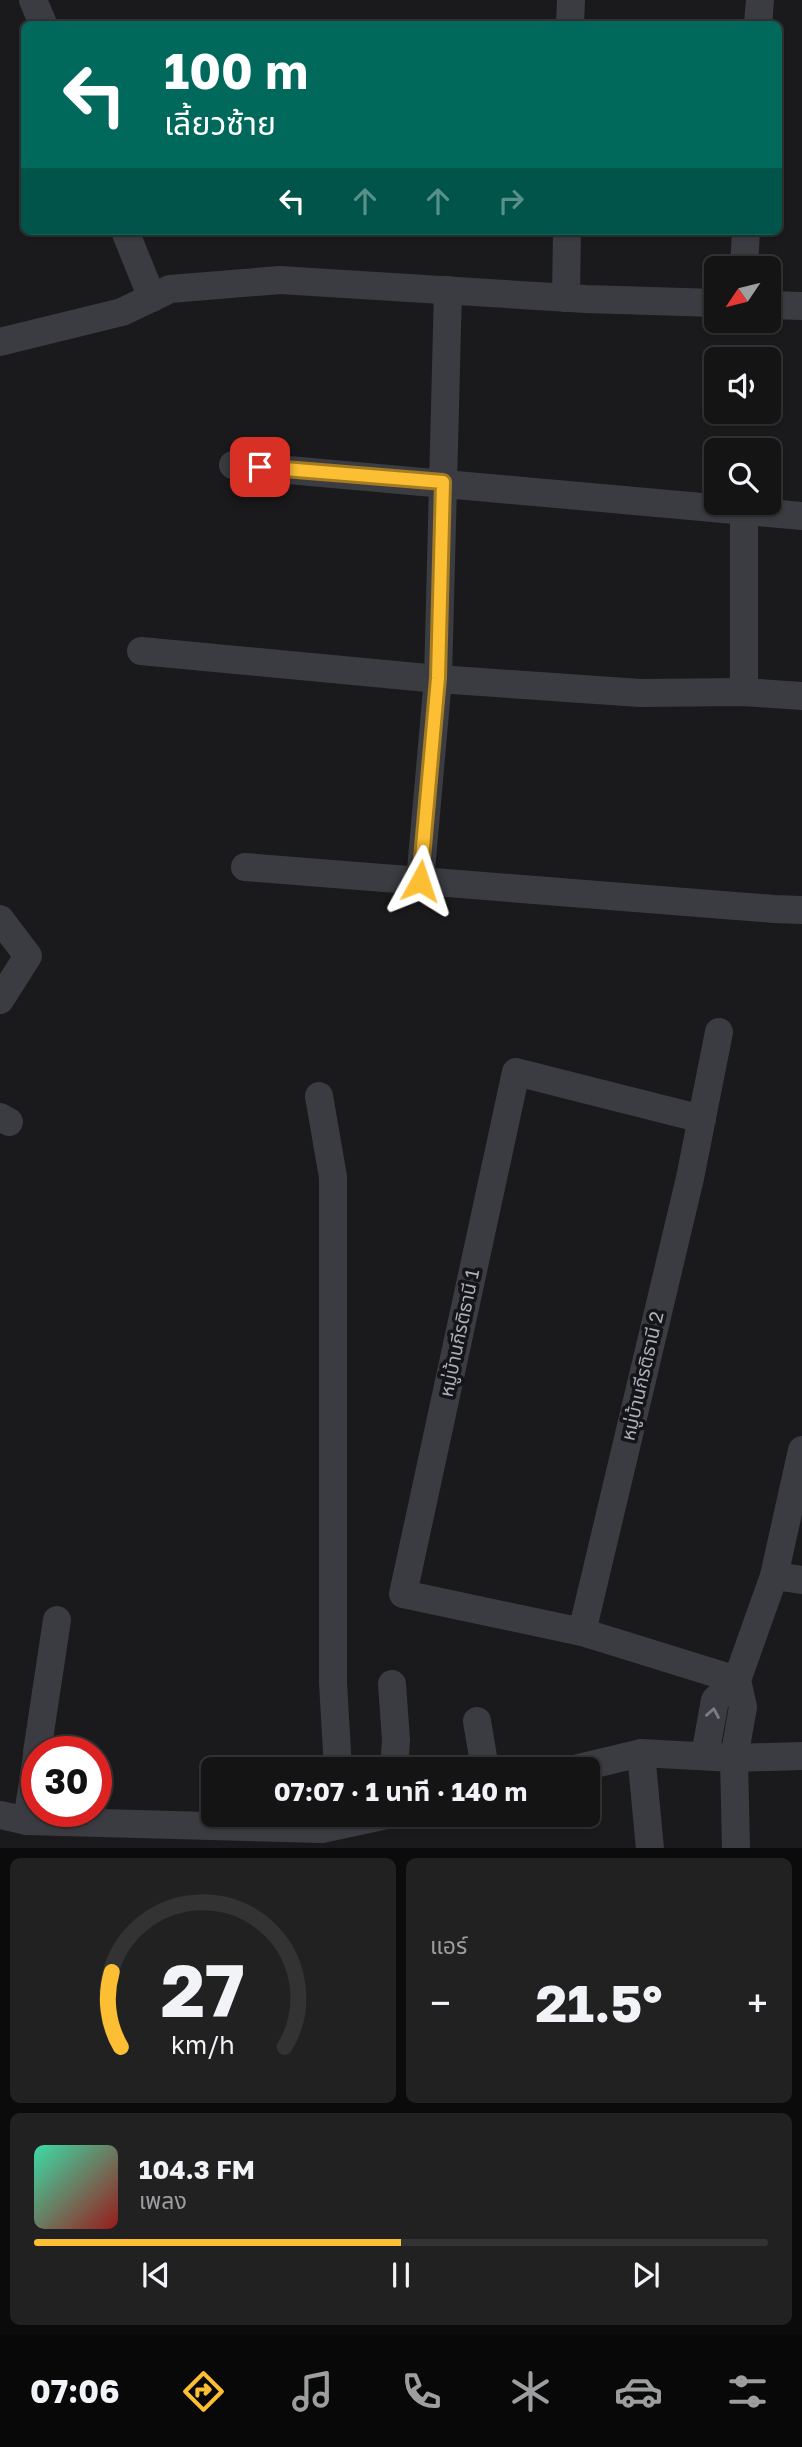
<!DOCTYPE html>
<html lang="th">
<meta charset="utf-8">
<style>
:root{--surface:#141415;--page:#212122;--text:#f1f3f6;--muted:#9d9ea0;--line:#333334;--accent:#fcbe33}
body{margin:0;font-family:"Golos Text","Noto Sans Thai",sans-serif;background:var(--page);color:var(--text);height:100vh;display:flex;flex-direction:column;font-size:26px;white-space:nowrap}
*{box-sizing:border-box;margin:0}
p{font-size:23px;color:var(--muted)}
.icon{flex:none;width:38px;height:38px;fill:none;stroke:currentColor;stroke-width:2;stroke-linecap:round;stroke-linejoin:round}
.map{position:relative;height:1848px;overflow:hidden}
.sheet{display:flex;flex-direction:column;gap:10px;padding:10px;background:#0b0b0c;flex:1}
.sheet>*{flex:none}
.top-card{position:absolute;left:21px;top:21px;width:761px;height:214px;border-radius:10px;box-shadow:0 2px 5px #0004,0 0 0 2px var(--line);background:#00695c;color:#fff;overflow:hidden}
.needle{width:46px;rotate:235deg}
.buttons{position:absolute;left:704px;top:256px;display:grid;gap:14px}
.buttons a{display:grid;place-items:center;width:77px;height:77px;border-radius:10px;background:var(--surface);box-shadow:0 2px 5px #0004,0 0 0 2px var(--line);font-size:35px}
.speed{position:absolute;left:21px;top:1736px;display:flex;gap:14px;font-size:35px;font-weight:700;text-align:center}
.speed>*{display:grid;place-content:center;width:91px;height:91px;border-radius:50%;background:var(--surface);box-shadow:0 2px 5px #0004,0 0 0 2px var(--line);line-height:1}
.speed .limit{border:10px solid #d22;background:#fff;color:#111}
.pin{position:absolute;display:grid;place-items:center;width:60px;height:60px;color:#fff;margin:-30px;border-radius:14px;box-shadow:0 4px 10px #0006}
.me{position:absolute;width:77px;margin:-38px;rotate:5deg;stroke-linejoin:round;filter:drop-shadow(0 0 5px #0008)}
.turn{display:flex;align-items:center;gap:24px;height:147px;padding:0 28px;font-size:32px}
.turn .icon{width:91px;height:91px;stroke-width:2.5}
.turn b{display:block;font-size:49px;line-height:60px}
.lanes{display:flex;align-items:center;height:66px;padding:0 28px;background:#0003;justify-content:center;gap:35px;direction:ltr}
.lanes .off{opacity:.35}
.big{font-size:52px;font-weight:700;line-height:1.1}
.sheet .tile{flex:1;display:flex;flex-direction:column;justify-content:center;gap:10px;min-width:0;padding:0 24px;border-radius:10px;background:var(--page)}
.sheet .dial{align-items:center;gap:0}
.dial svg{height:182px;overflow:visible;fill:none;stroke:var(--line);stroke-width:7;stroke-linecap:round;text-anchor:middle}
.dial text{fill:var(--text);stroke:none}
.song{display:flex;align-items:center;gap:21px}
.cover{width:84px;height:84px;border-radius:10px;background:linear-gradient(135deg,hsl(160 70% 55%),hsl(0 70% 35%))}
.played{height:7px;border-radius:4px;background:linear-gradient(90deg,var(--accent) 50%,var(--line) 50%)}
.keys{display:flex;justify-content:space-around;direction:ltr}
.heat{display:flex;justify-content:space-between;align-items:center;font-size:38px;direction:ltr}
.sheet .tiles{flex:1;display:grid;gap:10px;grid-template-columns:1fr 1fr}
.tile:last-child{grid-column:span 2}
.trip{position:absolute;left:201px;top:1757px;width:399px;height:70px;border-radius:10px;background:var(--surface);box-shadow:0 2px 5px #0004,0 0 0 2px var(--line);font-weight:700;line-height:70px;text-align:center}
.tabs{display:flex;height:112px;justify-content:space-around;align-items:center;background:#080808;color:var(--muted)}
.tabs .icon{width:49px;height:49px}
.tabs .current{color:var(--accent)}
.tabs b{font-size:32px;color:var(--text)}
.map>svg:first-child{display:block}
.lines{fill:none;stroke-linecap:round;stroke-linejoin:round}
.minor{stroke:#3b3c42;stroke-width:28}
.oneway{stroke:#797c85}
.route-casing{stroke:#a47c21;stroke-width:18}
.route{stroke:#fcbe33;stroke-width:12}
.labels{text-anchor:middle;stroke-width:7;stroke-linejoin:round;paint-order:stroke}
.street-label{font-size:19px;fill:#acb0bc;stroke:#151518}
</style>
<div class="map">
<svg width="802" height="1849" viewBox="0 0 802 1849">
<rect width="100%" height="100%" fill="#1a1a1c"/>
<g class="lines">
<g class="minor">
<polyline points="33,0 43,24"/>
<polyline points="570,24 571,0"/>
<polyline points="758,24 760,0"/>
<polyline points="125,231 152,298"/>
<polyline points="744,268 746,231"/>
<polyline points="566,298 567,231"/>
<polyline points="768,305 802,306"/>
<polyline points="0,342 122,312 170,289 280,280 586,299 716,303"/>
<polyline points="233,465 802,516"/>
<polyline points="744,511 744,692"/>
<polyline points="141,651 438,679 640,693 744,692 802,696"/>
<polyline points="245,867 774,909 802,910"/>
<polyline points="420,881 438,679 448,290"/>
<polyline points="0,919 28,956 0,1000"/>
<polyline points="319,1096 333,1177 333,1683 338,1769"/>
<polyline points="0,1117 9,1122"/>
<polyline points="702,1119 516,1072 403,1594 582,1632 737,1680"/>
<polyline points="774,1576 802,1580"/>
<polyline points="582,1632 690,1178 719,1032"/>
<polyline points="392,1684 396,1740 394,1769"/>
<polyline points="477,1721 485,1769"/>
<polyline points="37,1752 57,1620"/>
<polyline points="641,1753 650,1849"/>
<polyline points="705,1755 715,1700 737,1680"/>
<polyline points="574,1769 641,1753 734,1758 802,1756"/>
<polyline points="0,1815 27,1821 322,1829 387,1815"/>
<polyline points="27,1821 37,1756"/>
<polyline points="736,1849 734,1758 743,1707 737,1680 774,1576 802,1450"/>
</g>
</g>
<defs><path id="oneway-chevron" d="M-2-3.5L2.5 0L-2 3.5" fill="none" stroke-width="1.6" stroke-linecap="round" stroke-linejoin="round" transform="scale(1.75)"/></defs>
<use class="oneway" href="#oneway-chevron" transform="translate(713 1713) rotate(-80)"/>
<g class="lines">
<g class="route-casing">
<polyline id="route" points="260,467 443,482 438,678 420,881"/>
</g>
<use href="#route" class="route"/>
</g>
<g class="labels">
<g class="street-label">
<text transform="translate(459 1333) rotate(-78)" y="7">หมู่บ้านกีรติธานี 1</text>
<text transform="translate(642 1376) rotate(-77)" y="7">หมู่บ้านกีรติธานี 2</text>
</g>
</g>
</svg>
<div class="buttons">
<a><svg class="needle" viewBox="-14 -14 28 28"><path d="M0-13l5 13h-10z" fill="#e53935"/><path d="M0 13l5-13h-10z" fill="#9d9ea0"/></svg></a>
<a><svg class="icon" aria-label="sound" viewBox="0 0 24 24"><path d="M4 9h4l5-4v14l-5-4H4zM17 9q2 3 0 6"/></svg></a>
<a><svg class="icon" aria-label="search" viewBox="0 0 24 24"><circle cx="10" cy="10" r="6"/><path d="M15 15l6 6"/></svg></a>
</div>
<div class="speed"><div class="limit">30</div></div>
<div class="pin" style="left:260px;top:467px;background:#d93025"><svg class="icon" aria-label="arrive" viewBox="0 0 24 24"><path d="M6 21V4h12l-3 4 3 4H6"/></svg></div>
<svg class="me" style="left:420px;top:881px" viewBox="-20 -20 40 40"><path d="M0-17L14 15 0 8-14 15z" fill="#fcbe33" stroke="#fff" stroke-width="4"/></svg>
<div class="trip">07:07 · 1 นาที · 140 m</div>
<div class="top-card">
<div class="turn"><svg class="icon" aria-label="left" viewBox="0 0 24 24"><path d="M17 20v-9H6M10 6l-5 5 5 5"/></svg><div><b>100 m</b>เลี้ยวซ้าย</div></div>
<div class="lanes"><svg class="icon" aria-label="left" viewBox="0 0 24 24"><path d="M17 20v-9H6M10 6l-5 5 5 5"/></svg><svg class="icon off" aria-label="ahead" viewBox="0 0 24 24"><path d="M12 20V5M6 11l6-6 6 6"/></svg><svg class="icon off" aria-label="ahead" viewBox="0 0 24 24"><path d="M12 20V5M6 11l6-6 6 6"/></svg><svg class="icon off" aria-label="right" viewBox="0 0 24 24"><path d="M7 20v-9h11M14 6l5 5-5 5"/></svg></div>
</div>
</div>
<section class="sheet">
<div class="tiles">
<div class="tile dial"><svg viewBox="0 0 100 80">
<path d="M14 69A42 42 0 1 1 86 69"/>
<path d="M14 69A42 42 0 0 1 10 36" stroke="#fcbe33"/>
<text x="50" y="56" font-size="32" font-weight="700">27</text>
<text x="50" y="72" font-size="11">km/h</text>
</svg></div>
<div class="tile"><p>แอร์</p>
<div class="heat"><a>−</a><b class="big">21.5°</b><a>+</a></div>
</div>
<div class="tile">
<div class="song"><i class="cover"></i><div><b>104.3 FM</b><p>เพลง</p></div></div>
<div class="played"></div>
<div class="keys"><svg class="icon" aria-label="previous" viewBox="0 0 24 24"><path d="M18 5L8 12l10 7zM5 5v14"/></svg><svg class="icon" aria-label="pause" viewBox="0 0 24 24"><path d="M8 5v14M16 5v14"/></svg><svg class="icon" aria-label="next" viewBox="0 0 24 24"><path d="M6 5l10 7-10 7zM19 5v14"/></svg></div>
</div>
</div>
</section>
<nav class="tabs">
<b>07:06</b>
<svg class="icon current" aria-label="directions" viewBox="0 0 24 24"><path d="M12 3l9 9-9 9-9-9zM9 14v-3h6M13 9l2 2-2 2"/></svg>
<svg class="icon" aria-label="music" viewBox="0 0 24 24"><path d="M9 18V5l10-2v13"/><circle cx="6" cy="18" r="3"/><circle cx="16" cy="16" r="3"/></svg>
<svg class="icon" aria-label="phone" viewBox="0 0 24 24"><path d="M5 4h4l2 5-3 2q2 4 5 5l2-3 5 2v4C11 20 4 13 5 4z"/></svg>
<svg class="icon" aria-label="climate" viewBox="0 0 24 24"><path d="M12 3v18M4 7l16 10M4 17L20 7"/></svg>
<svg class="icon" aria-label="car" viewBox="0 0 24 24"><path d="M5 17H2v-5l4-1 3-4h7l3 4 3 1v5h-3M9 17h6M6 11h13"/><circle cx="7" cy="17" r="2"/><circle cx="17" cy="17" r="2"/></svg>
<svg class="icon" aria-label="filters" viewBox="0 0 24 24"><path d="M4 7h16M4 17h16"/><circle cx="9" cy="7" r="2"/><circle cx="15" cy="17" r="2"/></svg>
</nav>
